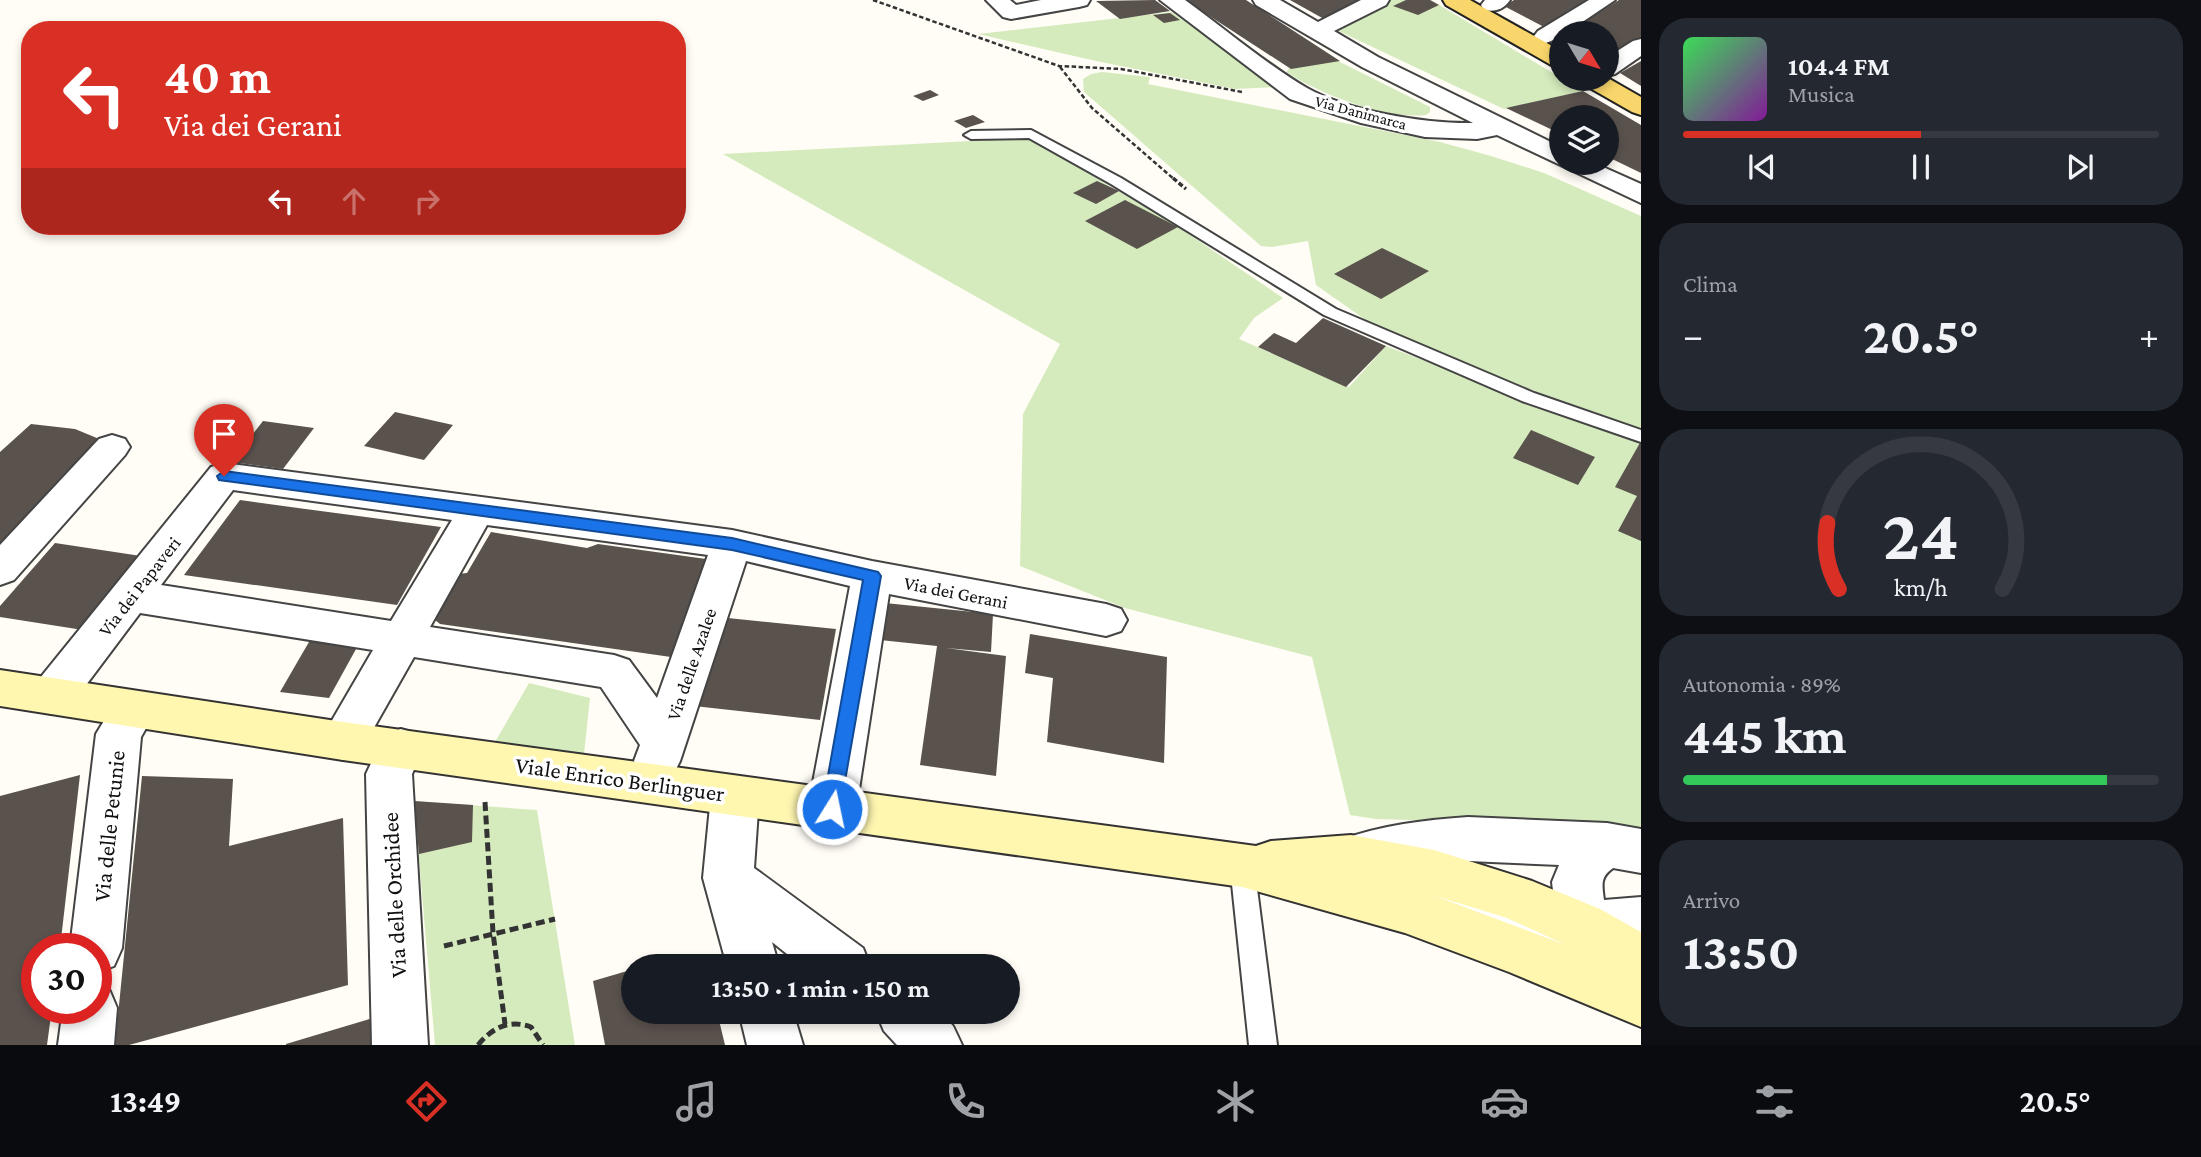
<!DOCTYPE html>
<html lang="it">
<meta charset="utf-8">
<style>
:root{--surface:#171b24;--page:#242831;--text:#f1f3f6;--muted:#9ea1a6;--line:#363941;--accent:#d93025}
body{margin:0;font-family:"Crimson Pro",serif;background:var(--page);color:var(--text);height:100vh;display:flex;flex-direction:column;font-size:26px;white-space:nowrap}
*{box-sizing:border-box;margin:0}
p{font-size:23px;color:var(--muted)}
.icon{flex:none;width:38px;height:38px;fill:none;stroke:currentColor;stroke-width:2;stroke-linecap:round;stroke-linejoin:round}
.map{position:relative;flex:1;overflow:hidden}
.panel{display:flex;flex-direction:column;gap:18px;padding:18px;background:#0d0f14;width:560px}
.panel>*{flex:none}
.hud{position:absolute;left:21px;top:21px;width:665px;height:214px;border-radius:28px;box-shadow:0 4px 10px #0003;background:#d93025;color:#fff;overflow:hidden}
.needle{width:46px;rotate:128deg}
.fabs{position:absolute;left:1549px;top:21px;display:grid;gap:14px}
.fabs a{display:grid;place-items:center;width:70px;height:70px;border-radius:50%;background:var(--surface);box-shadow:0 4px 10px #0003;font-size:35px}
.speed{position:absolute;left:21px;top:933px;display:flex;gap:14px;font-size:35px;font-weight:700;text-align:center}
.speed>*{display:grid;place-content:center;width:91px;height:91px;border-radius:50%;background:var(--surface);box-shadow:0 4px 10px #0003;line-height:1}
.speed .limit{border:10px solid #d22;background:#fff;color:#111}
.pin{position:absolute;display:grid;place-items:center;width:60px;height:60px;color:#fff;margin:-72px -30px;border-radius:50% 50% 50% 0;rotate:-45deg;box-shadow:0 0 7px #0007}
.pin .icon{rotate:45deg}
.me{position:absolute;width:77px;margin:-38px;rotate:10deg;stroke-linejoin:round;filter:drop-shadow(0 0 5px #0008)}
.turn{display:flex;align-items:center;gap:24px;height:147px;padding:0 28px;font-size:32px}
.turn .icon{width:91px;height:91px;stroke-width:2.5}
.turn b{display:block;font-size:49px;line-height:60px}
.lanes{display:flex;align-items:center;height:66px;padding:0 28px;background:#0003;justify-content:center;gap:35px;direction:ltr}
.lanes .off{opacity:.35}
.big{font-size:52px;font-weight:700;line-height:1.1}
.panel .widget{flex:1;display:flex;flex-direction:column;justify-content:center;gap:10px;min-width:0;padding:0 24px;border-radius:28px;background:var(--page)}
.panel .dial{align-items:center;gap:0}
.dial svg{height:182px;overflow:visible;fill:none;stroke:var(--line);stroke-width:7;stroke-linecap:round;text-anchor:middle}
.dial text{fill:var(--text);stroke:none}
.song{display:flex;align-items:center;gap:21px}
.cover{width:84px;height:84px;border-radius:10px;background:linear-gradient(135deg,hsl(130 70% 55%),hsl(290 70% 35%))}
.played{height:7px;border-radius:4px;background:linear-gradient(90deg,var(--accent) 50%,var(--line) 50%)}
.keys{display:flex;justify-content:space-around;direction:ltr}
.heat{display:flex;justify-content:space-between;align-items:center;font-size:38px;direction:ltr}
.charge{height:10px;border-radius:5px;background:linear-gradient(90deg,#34c759 89%,var(--line) 0)}
.trip{position:absolute;left:621px;top:954px;width:399px;height:70px;border-radius:35px;background:var(--surface);box-shadow:0 4px 10px #0003;font-weight:700;line-height:70px;text-align:center}
.dock{display:flex;height:112px;justify-content:space-around;align-items:center;background:#090b0e;color:var(--muted)}
.dock .icon{width:49px;height:49px}
.dock .active{color:var(--accent)}
.dock b{font-size:32px;color:var(--text)}
main{display:flex;flex:1;min-height:0}
.map>svg:first-child{display:block}
.green{fill:#d5ebbd}
.building{fill:#5a524d}
.lines{fill:none;stroke-linecap:round;stroke-linejoin:round}
.service-casing{stroke:#444;stroke-width:4}
.minor-casing{stroke:#444;stroke-width:4}
.secondary-casing{stroke:#333;stroke-width:4}
.primary-casing{stroke:#222;stroke-width:4}
.path-far2{stroke:#333;stroke-width:2.5;stroke-dasharray:4.5 2.5;stroke-linecap:butt}
.path-far1{stroke:#333;stroke-width:3.5;stroke-dasharray:5 2.5;stroke-linecap:butt}
.path{stroke:#333;stroke-width:5;stroke-dasharray:9 4.5;stroke-linecap:butt}
.service{fill:#fff;fill-rule:evenodd}
.minor{fill:#fff;fill-rule:evenodd}
.secondary{fill:#fff6b0;fill-rule:evenodd}
.primary{fill:#f9d66b;fill-rule:evenodd}
.route{fill:#1a73e8;stroke:#114b97;stroke-width:2}
.labels{text-anchor:middle;stroke-width:7;stroke-linejoin:round;paint-order:stroke}
.far-street-label{font-size:16px;fill:#111;stroke:#fff}
.street-label{font-size:19px;fill:#111;stroke:#fff}
.near-street-label{font-size:23px;fill:#111;stroke:#fff}
</style>
<main>
<div class="map">
<svg width="1641" height="1045" viewBox="0 0 1641 1045">
<rect width="100%" height="100%" fill="#fffdf5"/>
<g class="green">
<polygon points="1378,0 1431,0 1583,91 1504,109 1328,26"/>
<polygon points="1172,12 1279,87 1235,89 1096,61 978,34"/>
<path d="M1338 61 1430 107V112L1426 115C1386 120 1320 94 1286 72L1290 68Z"/>
<polygon points="1102,72 1150,77 1148,84 1440,142 1491,156 1544,173 1641,216 1641,429 1477,370 1377,328 1316,285 1308,241 1272,247 1261,246 1084,92 1083,79 1091,74"/>
<polygon points="1029,138 1178,227 1283,298 1254,318 1239,339 1349,387 1386,346 1641,444 1641,831 1571,821 1478,822 1376,819 1350,815 1312,657 1125,608 1020,566 1023,414 1060,344 723,154"/>
<polygon points="529,683 590,698 584,754 550,755 495,742"/>
<polygon points="414,801 537,810 575,1045 435,1045"/>
</g>
<g class="building">
<polygon points="1155,0 1170,11 1120,19 1096,1"/>
<polygon points="1185,0 1246,0 1340,61 1291,69"/>
<polygon points="1290,0 1363,0 1324,19"/>
<polygon points="1406,0 1430,0 1439,5 1418,15 1393,6"/>
<polygon points="1514,0 1590,0 1546,28 1504,6"/>
<polygon points="1619,0 1641,0 1641,38 1606,61 1606,33 1566,33"/>
<polygon points="1170,13 1180,20 1164,23 1153,15"/>
<polygon points="1641,61 1641,86 1620,73"/>
<polygon points="930,90 939,95 923,101 913,96"/>
<polygon points="1583,91 1641,125 1641,173 1606,156 1606,117 1561,117 1561,134 1506,108"/>
<polygon points="973,115 985,122 966,128 954,121"/>
<polygon points="1097,181 1119,191 1096,204 1073,193"/>
<polygon points="1125,200 1178,227 1137,249 1085,221"/>
<polygon points="1382,248 1429,271 1381,299 1334,274"/>
<polygon points="1323,318 1386,346 1346,387 1258,347 1274,333 1296,343"/>
<polygon points="395,412 453,425 424,460 364,446"/>
<polygon points="263,421 314,428 283,469 231,462"/>
<polygon points="31,424 75,429 109,443 0,559 0,452"/>
<polygon points="1531,430 1595,457 1578,485 1513,458"/>
<polygon points="1641,441 1641,541 1618,531 1637,496 1615,487"/>
<polygon points="240,500 298,508 441,527 397,605 184,575"/>
<polygon points="491,532 587,548 598,544 706,559 671,657 440,624 435,620 435,614 458,574 467,573"/>
<polygon points="55,543 141,556 83,630 0,617 0,606"/>
<polygon points="885,603 993,614 991,652 946,648 1006,656 996,776 920,765 937,646 880,640"/>
<polygon points="718,617 836,629 820,720 694,706"/>
<polygon points="1030,634 1167,657 1164,763 1047,742 1053,678 1025,673"/>
<polygon points="313,635 361,640 329,698 280,692"/>
<polygon points="80,775 60,948 37,948 37,1008 52,1008 47,1045 0,1045 0,796"/>
<polygon points="142,776 233,779 229,846 343,818 348,985 129,1045 115,1045"/>
<polygon points="414,801 473,805 472,842 419,854"/>
<polygon points="634,969 634,1012 717,1012 725,1045 605,1045 593,981"/>
<polygon points="373,1018 375,1045 286,1045 286,1044"/>
</g>
<g class="lines">
<g class="service-casing">
<g id="service">
<polygon points="1031,130 1121,178 1336,309 1534,393 1641,430 1641,442 1522,401 1324,315 1111,184 1029,138 971,139 964,135 971,131"/>
<polygon points="1242,854 1251,857 1254,865 1277,1045 1249,1045 1230,865 1233,857"/>
</g>
</g>
<g class="minor-casing">
<g id="minor">
<polygon points="986,0 1010,0 1016,5 1041,0 1090,0 1087,5 1079,7 1011,19 1003,17"/>
<path d="M1160 0H1185C1224 28 1266 64 1307 88 1347 111 1427 124 1473 123L1362 67 1256 5 1253 0H1280L1318 22 1361 0H1389L1386 5 1334 31 1378 57 1561 147V163H1594L1641 184V203L1497 135 1477 139 1425 137 1361 123 1290 99Z"/>
<path d="M1485 0H1510C1503 10 1495 12 1484 10L1481 5Z"/>
<polygon points="1589,0 1615,0 1566,33 1561,33 1561,37 1546,43 1538,41 1534,36 1538,31"/>
<polygon points="1641,39 1641,56 1615,74 1606,76 1606,58 1633,41"/>
<polygon points="112,435 125,439 130,447 125,455 14,580 0,585 0,545 99,439"/>
<path d="M224 463 732 530 872 561 1106 604 1121 609 1127 620 1121 631 1106 636 889 594 856 809 849 824 832 830 815 824 808 809 850 586 746 561 680 761 673 775 657 781 641 775 634 761 640 745 601 687 414 657 359 754 343 760 327 754 320 741 373 650 140 613 68 709 52 714 36 709 30 696 36 683 211 467ZM233 490 452 520 391 621 161 585ZM487 525 708 555 657 698 629 660 614 655 430 627Z"/>
<polygon points="135,691 151,696 157,709 141,737 122,948 114,966 96,973 96,948 70,948 96,734 119,696"/>
<polygon points="401,729 417,734 424,748 412,774 428,1045 372,1045 366,774 385,734"/>
<polygon points="735,776 752,782 759,796 754,868 863,948 870,966 802,966 772,942 779,966 727,966 703,878 711,796 718,782"/>
<path d="M1468 817 1607 823 1641 829V873L1613 868C1600 877 1602 885 1604 900L1641 897V945L1631 946 1641 958V1025L1622 1018 1568 949 1441 937 1423 930 1416 913 1423 896 1441 889 1554 899 1552 882 1559 865 1468 861 1426 864 1358 878 1341 872 1333 856 1341 840C1381 825 1425 820 1468 817Z"/>
<polygon points="96,984 109,989 117,1008 114,1045 58,1045 63,1008 96,1008"/>
<polygon points="739,1012 793,1012 803,1045 747,1045"/>
<polygon points="876,1012 940,1012 953,1026 962,1045 897,1045 884,1031"/>
</g>
</g>
<g class="secondary-casing">
<path id="secondary" d="M0 670 343 722 1256 846 1271 841 1351 835 1434 850 1532 881 1600 909 1641 932V1027L1509 972 1405 933 1242 887 343 760 0 706ZM1435 896 1507 918 1566 945Z"/>
</g>
<g class="primary-casing">
<g id="primary">
<polygon points="1443,0 1470,0 1561,51 1561,68 1553,66 1446,5"/>
<polygon points="1606,77 1641,97 1641,115 1632,112 1583,84 1580,79"/>
</g>
</g>
<g class="path-far2">
<polyline points="873,0 1059,66 1121,69 1242,92"/>
<polyline points="1060,67 1092,108 1175,180"/>
</g>
<polyline class="path-far1" points="1173,178 1186,189"/>
<g class="path">
<polyline points="485,802 493,933 505,1024"/>
<polyline points="444,946 555,919"/>
<path d="M478 1045C492 1028 509 1019 531 1027L543 1045"/>
</g>
<use href="#service" class="service"/>
<use href="#minor" class="minor"/>
<use href="#secondary" class="secondary"/>
<use href="#primary" class="primary"/>
</g>
<polygon class="route" points="224,471 732,538 878,572 881,576 839,815 832,818 825,815 822,809 863,580 732,550 219,480 217,476"/>
<g class="labels">
<g class="far-street-label">
<text transform="translate(1361 112) rotate(15)" y="6">Via Danimarca</text>
</g>
<g class="street-label">
<text transform="translate(139 586) rotate(-52)" y="7">Via dei Papaveri</text>
<text transform="translate(956 592) rotate(11)" y="7">Via dei Gerani</text>
<text transform="translate(691 664) rotate(-71)" y="7">Via delle Azalee</text>
</g>
<g class="near-street-label">
<text transform="translate(620 779) rotate(8)" y="8">Viale Enrico Berlinguer</text>
<text transform="translate(109 826) rotate(-84)" y="8">Via delle Petunie</text>
<text transform="translate(394 895) rotate(-93)" y="8">Via delle Orchidee</text>
</g>
</g>
</svg>
<div class="fabs">
<a><svg class="needle" viewBox="-14 -14 28 28"><path d="M0-13l5 13h-10z" fill="#e53935"/><path d="M0 13l5-13h-10z" fill="#9ea1a6"/></svg></a>
<a><svg class="icon" aria-label="layers" viewBox="0 0 24 24"><path d="M12 4l9 5-9 5-9-5zM3 14l9 5 9-5"/></svg></a>
</div>
<div class="speed"><div class="limit">30</div></div>
<div class="pin" style="left:224px;top:476px;background:#d93025"><svg class="icon" aria-label="arrive" viewBox="0 0 24 24"><path d="M6 21V4h12l-3 4 3 4H6"/></svg></div>
<svg class="me" style="left:832px;top:809px" viewBox="-20 -20 40 40"><circle r="17" fill="#1a73e8" stroke="#fff" stroke-width="3"/><path d="M0-11L8 9 0 5-8 9z" fill="#fff"/></svg>
<div class="trip">13:50 · 1 min · 150 m</div>
<div class="hud">
<div class="turn"><svg class="icon" aria-label="left" viewBox="0 0 24 24"><path d="M17 20v-9H6M10 6l-5 5 5 5"/></svg><div><b>40 m</b>Via dei Gerani</div></div>
<div class="lanes"><svg class="icon" aria-label="left" viewBox="0 0 24 24"><path d="M17 20v-9H6M10 6l-5 5 5 5"/></svg><svg class="icon off" aria-label="ahead" viewBox="0 0 24 24"><path d="M12 20V5M6 11l6-6 6 6"/></svg><svg class="icon off" aria-label="right" viewBox="0 0 24 24"><path d="M7 20v-9h11M14 6l5 5-5 5"/></svg></div>
</div>
</div>
<section class="panel">
<div class="widget">
<div class="song"><i class="cover"></i><div><b>104.4 FM</b><p>Musica</p></div></div>
<div class="played"></div>
<div class="keys"><svg class="icon" aria-label="previous" viewBox="0 0 24 24"><path d="M18 5L8 12l10 7zM5 5v14"/></svg><svg class="icon" aria-label="pause" viewBox="0 0 24 24"><path d="M8 5v14M16 5v14"/></svg><svg class="icon" aria-label="next" viewBox="0 0 24 24"><path d="M6 5l10 7-10 7zM19 5v14"/></svg></div>
</div>
<div class="widget"><p>Clima</p>
<div class="heat"><a>−</a><b class="big">20.5°</b><a>+</a></div>
</div>
<div class="widget dial"><svg viewBox="0 0 100 80">
<path d="M14 69A42 42 0 1 1 86 69"/>
<path d="M14 69A42 42 0 0 1 9 40" stroke="#d93025"/>
<text x="50" y="56" font-size="32" font-weight="700">24</text>
<text x="50" y="72" font-size="11">km/h</text>
</svg></div>
<div class="widget"><p>Autonomia · 89%</p><b class="big">445 km</b><div class="charge"></div></div>
<div class="widget"><p>Arrivo</p><b class="big">13:50</b></div>
</section>
</main>
<nav class="dock">
<b>13:49</b>
<svg class="icon active" aria-label="directions" viewBox="0 0 24 24"><path d="M12 3l9 9-9 9-9-9zM9 14v-3h6M13 9l2 2-2 2"/></svg>
<svg class="icon" aria-label="music" viewBox="0 0 24 24"><path d="M9 18V5l10-2v13"/><circle cx="6" cy="18" r="3"/><circle cx="16" cy="16" r="3"/></svg>
<svg class="icon" aria-label="phone" viewBox="0 0 24 24"><path d="M5 4h4l2 5-3 2q2 4 5 5l2-3 5 2v4C11 20 4 13 5 4z"/></svg>
<svg class="icon" aria-label="climate" viewBox="0 0 24 24"><path d="M12 3v18M4 7l16 10M4 17L20 7"/></svg>
<svg class="icon" aria-label="car" viewBox="0 0 24 24"><path d="M5 17H2v-5l4-1 3-4h7l3 4 3 1v5h-3M9 17h6M6 11h13"/><circle cx="7" cy="17" r="2"/><circle cx="17" cy="17" r="2"/></svg>
<svg class="icon" aria-label="filters" viewBox="0 0 24 24"><path d="M4 7h16M4 17h16"/><circle cx="9" cy="7" r="2"/><circle cx="15" cy="17" r="2"/></svg>
<b>20.5°</b>
</nav>
